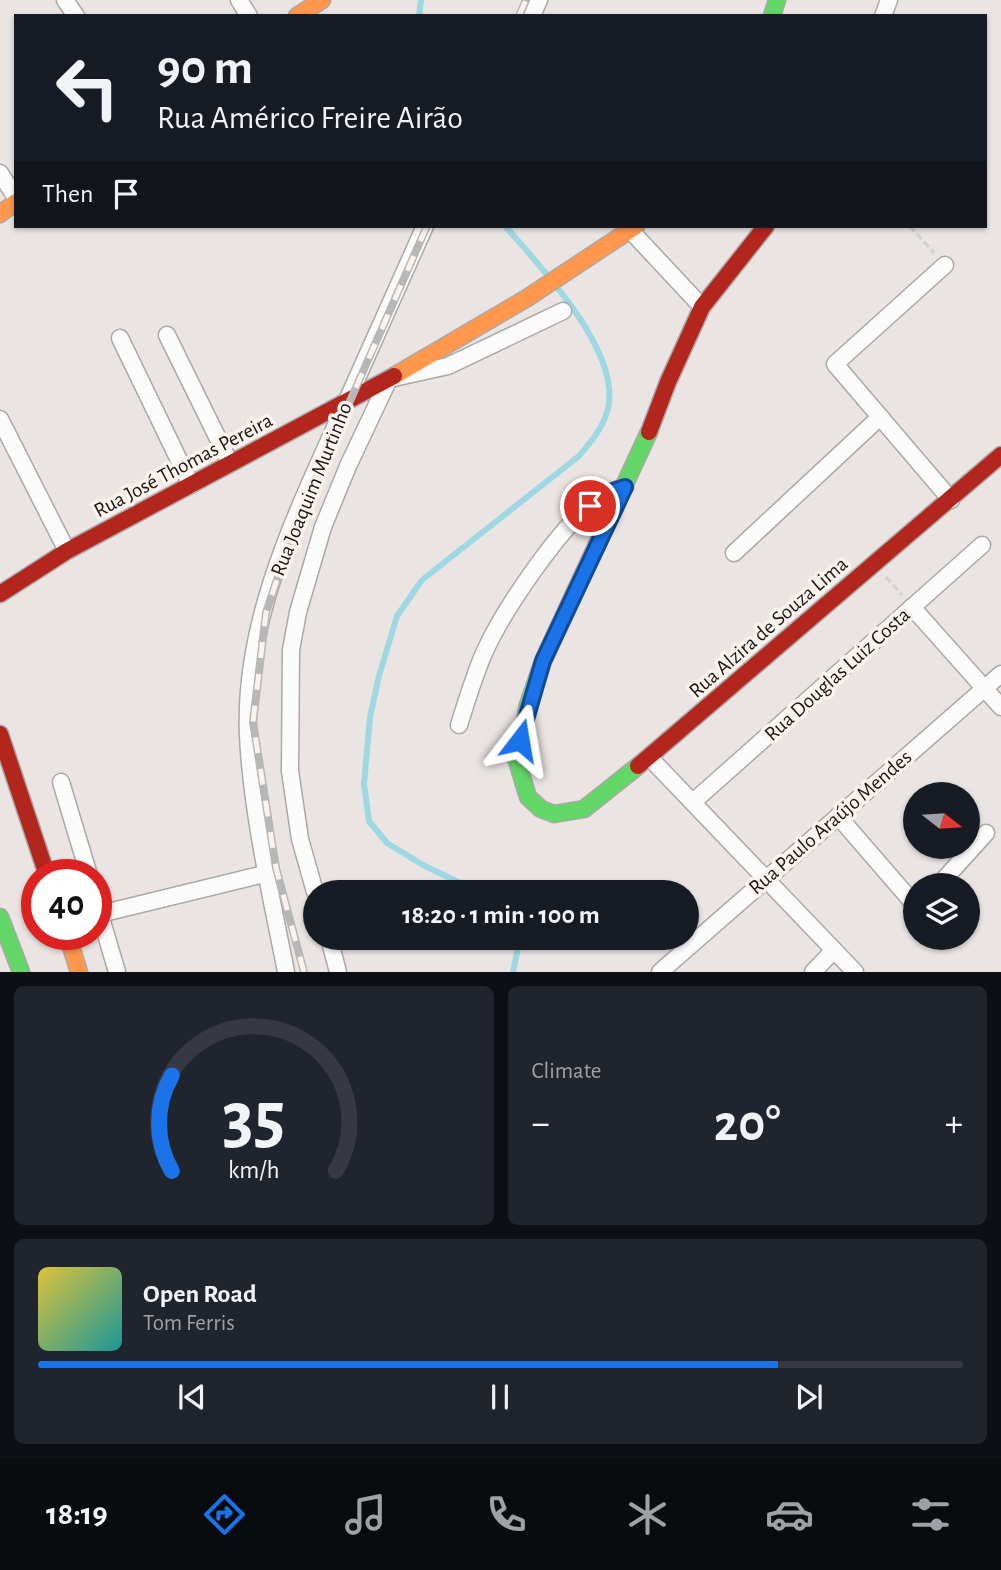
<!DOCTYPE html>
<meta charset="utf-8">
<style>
:root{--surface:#171b24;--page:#20242c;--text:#f1f3f6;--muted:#9ea1a6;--line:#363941;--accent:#1a73e8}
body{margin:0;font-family:"Alegreya Sans",sans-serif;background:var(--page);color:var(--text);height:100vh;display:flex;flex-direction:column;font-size:26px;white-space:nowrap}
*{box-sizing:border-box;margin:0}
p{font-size:23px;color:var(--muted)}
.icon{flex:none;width:38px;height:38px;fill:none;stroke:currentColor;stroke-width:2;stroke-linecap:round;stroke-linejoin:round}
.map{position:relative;height:972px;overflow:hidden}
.sheet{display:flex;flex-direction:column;gap:14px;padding:14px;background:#0d0f14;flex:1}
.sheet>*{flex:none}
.banner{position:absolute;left:14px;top:14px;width:973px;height:214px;border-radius:0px;box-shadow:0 2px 5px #0004;background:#171b24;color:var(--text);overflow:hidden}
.needle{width:46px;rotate:107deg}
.tools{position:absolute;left:903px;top:782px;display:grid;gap:14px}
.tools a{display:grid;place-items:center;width:77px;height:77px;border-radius:50%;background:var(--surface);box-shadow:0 2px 5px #0004;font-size:35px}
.speed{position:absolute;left:21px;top:859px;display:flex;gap:14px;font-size:35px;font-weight:700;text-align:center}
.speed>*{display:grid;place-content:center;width:91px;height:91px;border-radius:50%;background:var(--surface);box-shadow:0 2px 5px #0004;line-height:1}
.speed .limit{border:10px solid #d22;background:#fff;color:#111}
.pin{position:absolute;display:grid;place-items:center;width:60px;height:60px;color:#fff;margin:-30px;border:4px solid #fff;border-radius:50%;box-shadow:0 2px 7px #0007}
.me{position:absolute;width:77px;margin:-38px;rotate:14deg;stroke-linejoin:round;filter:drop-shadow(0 0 5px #0008)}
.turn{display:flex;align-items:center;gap:24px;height:147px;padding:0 28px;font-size:32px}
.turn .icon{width:91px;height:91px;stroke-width:2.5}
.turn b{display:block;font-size:49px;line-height:60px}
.then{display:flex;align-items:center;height:66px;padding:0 28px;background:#0003;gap:14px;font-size:26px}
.big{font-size:52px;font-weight:700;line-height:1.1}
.sheet .tile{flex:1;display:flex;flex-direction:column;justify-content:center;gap:10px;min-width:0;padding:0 24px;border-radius:10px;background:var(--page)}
.sheet .dial{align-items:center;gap:0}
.dial svg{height:182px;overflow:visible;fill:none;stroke:var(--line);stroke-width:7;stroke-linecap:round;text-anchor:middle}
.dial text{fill:var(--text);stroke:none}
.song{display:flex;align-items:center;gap:21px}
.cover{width:84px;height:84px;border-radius:10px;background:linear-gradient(135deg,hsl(50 70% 55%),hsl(180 70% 35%))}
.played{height:7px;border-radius:4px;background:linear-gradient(90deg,var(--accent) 80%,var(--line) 80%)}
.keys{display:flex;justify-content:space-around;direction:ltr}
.heat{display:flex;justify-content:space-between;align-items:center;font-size:38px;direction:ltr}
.sheet .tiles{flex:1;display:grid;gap:14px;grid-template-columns:1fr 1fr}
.tile:last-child{grid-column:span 2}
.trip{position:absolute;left:303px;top:880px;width:396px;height:70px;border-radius:35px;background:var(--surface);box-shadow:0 2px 5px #0004;font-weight:700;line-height:70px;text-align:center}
.menu{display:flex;height:112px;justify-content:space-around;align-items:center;background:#090b0e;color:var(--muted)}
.menu .icon{width:49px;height:49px}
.menu .active{color:var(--accent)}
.menu b{font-size:32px;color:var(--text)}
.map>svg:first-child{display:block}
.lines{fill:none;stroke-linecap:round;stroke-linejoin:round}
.stream{stroke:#9ed8e2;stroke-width:6}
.street-casing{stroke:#aca8a6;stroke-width:19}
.fast-casing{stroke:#aca8a6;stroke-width:19}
.slow-casing{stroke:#aca8a6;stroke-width:19}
.jam-casing{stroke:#aca8a6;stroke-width:19}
.path{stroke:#d3d1d1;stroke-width:3.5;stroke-dasharray:7 3.5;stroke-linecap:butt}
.street{stroke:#fcfbfb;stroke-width:16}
.fast{stroke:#63d668;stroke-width:16}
.slow{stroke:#ff974d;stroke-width:16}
.jam{stroke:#b3261e;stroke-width:16}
.rail-casing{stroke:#b8b7b7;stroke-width:8}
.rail{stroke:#faf2ed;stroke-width:5;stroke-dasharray:16;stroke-linecap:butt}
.route-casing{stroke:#114b97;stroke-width:18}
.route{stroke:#1a73e8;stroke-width:12}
.labels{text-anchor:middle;stroke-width:7;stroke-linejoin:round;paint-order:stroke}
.street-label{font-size:21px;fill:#181614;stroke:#faf2ed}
</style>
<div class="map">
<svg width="1001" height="972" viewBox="0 0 1001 972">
<rect width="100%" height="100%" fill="#eae5e3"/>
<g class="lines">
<g class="stream">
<polyline points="419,16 421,0"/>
<path d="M479 892 423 865 387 843 369 821 364 784 370 717 379 676 397 616 422 580 579 456C590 443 602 429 607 412 625 355 540 266 505 226"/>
<polyline points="513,972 518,948 515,938"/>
</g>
<g class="street-casing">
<g id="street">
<polyline points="65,0 76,16"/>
<polyline points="239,0 249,16"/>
<polyline points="532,16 539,0"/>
<polyline points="883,16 889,0"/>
<polyline points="0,173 16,198"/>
<polyline points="631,231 702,307"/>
<polyline points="945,265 835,364 951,500"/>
<polyline points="167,335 230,463"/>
<polyline points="120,338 191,485"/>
<polyline points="0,419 67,551"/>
<polyline points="734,553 880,417"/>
<polyline points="912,607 1001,707"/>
<path d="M459 725C467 700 474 676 484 653 503 611 565 517 604 495 610 491 618 489 625 487"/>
<polyline points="649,757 855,972"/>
<polyline points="61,782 89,875"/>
<polyline points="693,802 982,545"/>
<polyline points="838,816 915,905"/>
<polyline points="938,886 986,833"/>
<polyline points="315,892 300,839 290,771 291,650 298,612 323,527 348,466 389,379 448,366 563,311"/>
<polyline points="96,901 117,972"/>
<polyline points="100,914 268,873"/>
<polyline points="329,938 338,972"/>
<path d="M286 972C271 895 252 814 248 736 243 622 295 516 341 414 369 352 397 289 425 226"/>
<polyline points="660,972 1001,674"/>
<polyline points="813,972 834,950"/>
</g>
</g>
<g class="fast-casing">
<g id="fast">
<polyline points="772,16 777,0"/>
<polyline points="638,766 584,809 554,814 541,809 528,797 517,761 528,705 543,661 649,432"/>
<polyline points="0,917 21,972"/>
</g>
</g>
<g class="slow-casing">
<g id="slow">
<polyline points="297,16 322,0"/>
<polyline points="0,214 16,202"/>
<polyline points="394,376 527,298 636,226"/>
<polyline points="67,934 79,972"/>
</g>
</g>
<g class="jam-casing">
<g id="jam">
<polyline points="649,432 668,382 702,307 766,226"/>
<polyline points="0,594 67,551 394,376"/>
<polyline points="0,734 47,875"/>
<polyline points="638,766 1001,455"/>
</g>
</g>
<g class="path">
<polyline points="910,226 934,253"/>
<polyline points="886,577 902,595"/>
</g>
<use href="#street" class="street"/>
<use href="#fast" class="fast"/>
<use href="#slow" class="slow"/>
<use href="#jam" class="jam"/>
<g class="rail-casing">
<g id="rail">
<polyline points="519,16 526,0"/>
<polyline points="304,972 276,868 253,722 266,613 292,533 427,226"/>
</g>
</g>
<use href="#rail" class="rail"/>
</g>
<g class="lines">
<g class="route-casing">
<polyline id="route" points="520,740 543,661 625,487 605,494 590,506"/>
</g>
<use href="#route" class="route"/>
</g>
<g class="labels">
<g class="street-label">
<text transform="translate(183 465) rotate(-28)" y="7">Rua José Thomas Pereira</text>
<text transform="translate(311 489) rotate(-68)" y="7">Rua Joaquim Murtinho</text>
<text transform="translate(768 627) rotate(-41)" y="7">Rua Alzira de Souza Lima</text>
<text transform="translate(837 674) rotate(-42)" y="7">Rua Douglas Luiz Costa</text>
<text transform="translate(830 822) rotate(-41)" y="7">Rua Paulo Araújo Mendes</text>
</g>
</g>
</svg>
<div class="tools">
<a><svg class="needle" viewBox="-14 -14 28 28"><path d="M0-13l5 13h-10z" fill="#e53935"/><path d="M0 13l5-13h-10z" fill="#9ea1a6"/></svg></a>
<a><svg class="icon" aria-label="layers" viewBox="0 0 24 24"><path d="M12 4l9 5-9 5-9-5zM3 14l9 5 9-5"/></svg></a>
</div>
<div class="speed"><div class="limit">40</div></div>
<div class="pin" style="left:590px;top:506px;background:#d93025"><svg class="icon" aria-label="arrive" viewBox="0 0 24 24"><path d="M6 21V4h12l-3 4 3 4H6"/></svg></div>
<svg class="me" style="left:520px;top:740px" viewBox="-20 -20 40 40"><path d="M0-17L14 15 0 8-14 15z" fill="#1a73e8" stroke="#fff" stroke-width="4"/></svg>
<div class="trip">18:20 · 1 min · 100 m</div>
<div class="banner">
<div class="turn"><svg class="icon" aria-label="left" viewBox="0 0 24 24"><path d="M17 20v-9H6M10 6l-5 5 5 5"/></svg><div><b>90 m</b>Rua Américo Freire Airão</div></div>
<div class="then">Then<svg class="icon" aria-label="arrive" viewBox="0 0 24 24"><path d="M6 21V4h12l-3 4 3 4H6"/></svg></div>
</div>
</div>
<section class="sheet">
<div class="tiles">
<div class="tile dial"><svg viewBox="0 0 100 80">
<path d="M14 69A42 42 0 1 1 86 69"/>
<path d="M14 69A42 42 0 0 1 14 27" stroke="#1a73e8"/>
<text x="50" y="56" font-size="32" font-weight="700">35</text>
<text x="50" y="72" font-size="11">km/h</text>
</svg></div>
<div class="tile"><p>Climate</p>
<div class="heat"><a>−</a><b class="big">20°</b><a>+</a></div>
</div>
<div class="tile">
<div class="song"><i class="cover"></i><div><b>Open Road</b><p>Tom Ferris</p></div></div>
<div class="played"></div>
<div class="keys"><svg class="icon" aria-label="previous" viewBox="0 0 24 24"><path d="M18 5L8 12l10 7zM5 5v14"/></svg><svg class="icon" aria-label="pause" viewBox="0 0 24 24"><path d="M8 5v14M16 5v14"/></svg><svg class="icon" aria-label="next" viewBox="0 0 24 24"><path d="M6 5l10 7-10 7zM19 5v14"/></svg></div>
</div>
</div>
</section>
<nav class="menu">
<b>18:19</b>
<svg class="icon active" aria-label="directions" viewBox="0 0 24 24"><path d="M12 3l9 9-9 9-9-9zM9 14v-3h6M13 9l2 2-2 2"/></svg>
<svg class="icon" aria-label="music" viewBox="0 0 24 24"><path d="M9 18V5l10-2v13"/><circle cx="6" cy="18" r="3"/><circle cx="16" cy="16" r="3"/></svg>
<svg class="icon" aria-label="phone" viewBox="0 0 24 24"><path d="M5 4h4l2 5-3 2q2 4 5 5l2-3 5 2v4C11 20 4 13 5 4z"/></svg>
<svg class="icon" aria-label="climate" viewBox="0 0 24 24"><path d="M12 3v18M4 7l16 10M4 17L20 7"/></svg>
<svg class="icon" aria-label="car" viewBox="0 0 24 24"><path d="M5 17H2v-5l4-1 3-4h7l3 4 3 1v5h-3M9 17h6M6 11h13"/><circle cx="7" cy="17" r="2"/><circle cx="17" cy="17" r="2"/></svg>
<svg class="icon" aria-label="filters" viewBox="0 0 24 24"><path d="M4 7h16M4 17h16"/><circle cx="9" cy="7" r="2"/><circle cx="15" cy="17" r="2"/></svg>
</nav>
